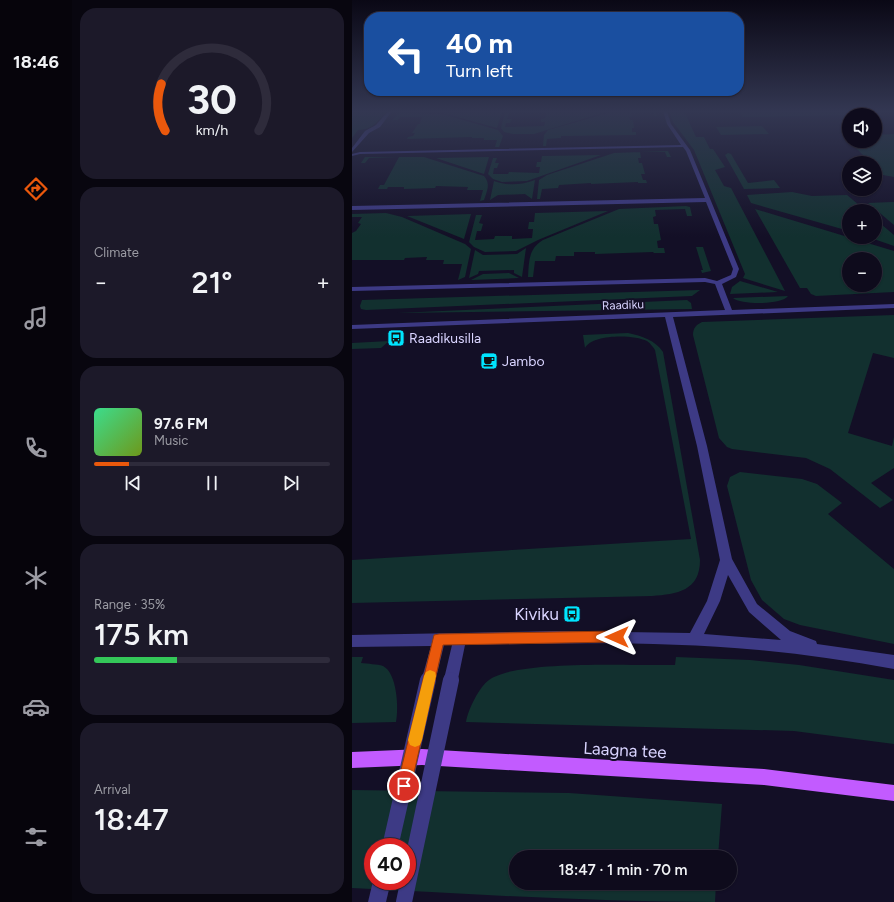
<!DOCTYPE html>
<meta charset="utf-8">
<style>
:root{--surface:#0e0b1c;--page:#1c1929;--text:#f1f3f6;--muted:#9b9ba3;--line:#2e2b3b;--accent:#ea580c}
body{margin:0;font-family:Figtree,sans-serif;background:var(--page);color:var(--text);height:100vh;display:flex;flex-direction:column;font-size:15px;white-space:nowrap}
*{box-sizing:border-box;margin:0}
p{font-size:13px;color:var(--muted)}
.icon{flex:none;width:22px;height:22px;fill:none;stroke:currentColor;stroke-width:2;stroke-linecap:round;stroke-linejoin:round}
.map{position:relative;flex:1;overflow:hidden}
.panel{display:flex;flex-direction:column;gap:8px;padding:8px;background:#08060f;width:280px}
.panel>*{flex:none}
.top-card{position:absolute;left:12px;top:12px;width:380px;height:84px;border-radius:16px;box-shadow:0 1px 3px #0004,0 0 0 1px var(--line);background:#1a4fa0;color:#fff;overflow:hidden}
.fabs{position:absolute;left:490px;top:108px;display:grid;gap:8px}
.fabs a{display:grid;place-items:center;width:40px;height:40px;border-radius:50%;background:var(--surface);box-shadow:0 1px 3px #0004,0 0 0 1px var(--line);font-size:20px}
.speed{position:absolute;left:12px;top:838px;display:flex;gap:8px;font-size:20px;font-weight:700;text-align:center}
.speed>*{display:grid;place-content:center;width:52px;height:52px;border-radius:50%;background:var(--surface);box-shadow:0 1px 3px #0004,0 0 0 1px var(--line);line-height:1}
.speed .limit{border:6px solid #d22;background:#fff;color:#111}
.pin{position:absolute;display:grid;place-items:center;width:34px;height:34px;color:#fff;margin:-17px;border:2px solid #fff;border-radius:50%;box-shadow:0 1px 4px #0007}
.me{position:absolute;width:44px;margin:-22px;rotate:270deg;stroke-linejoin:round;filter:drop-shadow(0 0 3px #0008)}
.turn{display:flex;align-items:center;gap:14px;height:84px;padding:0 16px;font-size:18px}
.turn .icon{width:52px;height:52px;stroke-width:2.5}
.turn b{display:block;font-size:28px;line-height:34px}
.big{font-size:30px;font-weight:600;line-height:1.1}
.panel .tile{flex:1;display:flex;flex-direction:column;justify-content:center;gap:6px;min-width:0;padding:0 14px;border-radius:16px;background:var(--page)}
.panel .dial{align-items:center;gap:0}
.dial svg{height:104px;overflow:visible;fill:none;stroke:var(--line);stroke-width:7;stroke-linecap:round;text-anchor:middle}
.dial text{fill:var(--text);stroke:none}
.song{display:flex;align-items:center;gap:12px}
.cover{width:48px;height:48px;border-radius:6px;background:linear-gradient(135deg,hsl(150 70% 55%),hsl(80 70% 35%))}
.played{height:4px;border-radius:2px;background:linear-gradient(90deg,var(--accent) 15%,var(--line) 15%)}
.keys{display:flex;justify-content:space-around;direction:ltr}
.heat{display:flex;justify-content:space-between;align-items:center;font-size:22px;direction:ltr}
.charge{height:6px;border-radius:3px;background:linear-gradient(90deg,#34c759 35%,var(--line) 0)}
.trip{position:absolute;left:157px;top:850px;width:228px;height:40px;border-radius:20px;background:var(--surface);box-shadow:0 1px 3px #0004,0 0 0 1px var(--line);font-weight:600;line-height:40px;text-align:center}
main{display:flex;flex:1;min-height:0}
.tabs{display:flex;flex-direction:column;width:72px;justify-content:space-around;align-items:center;background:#06040b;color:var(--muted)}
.tabs .icon{width:28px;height:28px}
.tabs .on{color:var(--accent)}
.tabs b{font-size:18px;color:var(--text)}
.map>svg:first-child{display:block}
.green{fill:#12302f;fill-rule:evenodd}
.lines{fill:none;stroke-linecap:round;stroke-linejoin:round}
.minor{fill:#3d3a85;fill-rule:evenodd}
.major{fill:#c25bff;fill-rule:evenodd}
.minor-bridge-far1{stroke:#3d3a85;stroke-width:12}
.minor-bridge{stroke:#3d3a85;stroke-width:16}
.route{fill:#ea580c;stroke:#983908}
.slow{fill:#f59e0b}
.labels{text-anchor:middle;stroke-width:4;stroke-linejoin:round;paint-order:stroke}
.far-street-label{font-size:12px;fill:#d9d4ff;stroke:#130f26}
.poi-label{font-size:14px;fill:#d9d4ff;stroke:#130f26;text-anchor:start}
.near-poi-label{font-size:17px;fill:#d9d4ff;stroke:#130f26;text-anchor:end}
.near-street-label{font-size:17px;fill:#d9d4ff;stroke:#130f26}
</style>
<main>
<nav class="tabs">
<b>18:46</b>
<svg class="icon on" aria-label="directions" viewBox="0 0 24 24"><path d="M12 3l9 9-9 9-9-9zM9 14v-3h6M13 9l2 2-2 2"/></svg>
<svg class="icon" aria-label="music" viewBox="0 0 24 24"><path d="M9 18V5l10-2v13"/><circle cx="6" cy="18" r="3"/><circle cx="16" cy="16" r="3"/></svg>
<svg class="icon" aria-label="phone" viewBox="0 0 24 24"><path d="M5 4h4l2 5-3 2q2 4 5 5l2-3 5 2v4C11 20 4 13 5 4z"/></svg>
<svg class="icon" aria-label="climate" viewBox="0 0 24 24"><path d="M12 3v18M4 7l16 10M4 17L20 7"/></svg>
<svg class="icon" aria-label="car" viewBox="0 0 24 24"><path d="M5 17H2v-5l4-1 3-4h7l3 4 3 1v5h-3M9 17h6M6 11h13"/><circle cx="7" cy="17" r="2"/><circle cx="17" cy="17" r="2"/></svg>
<svg class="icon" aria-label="filters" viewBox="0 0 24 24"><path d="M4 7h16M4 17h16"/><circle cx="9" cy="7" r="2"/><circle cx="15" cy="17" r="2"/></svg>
</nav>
<section class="panel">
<div class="tile dial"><svg viewBox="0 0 100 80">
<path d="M14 69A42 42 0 1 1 86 69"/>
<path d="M14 69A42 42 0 0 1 11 33" stroke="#ea580c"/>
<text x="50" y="56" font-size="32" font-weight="700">30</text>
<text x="50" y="72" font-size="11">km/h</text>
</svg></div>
<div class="tile"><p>Climate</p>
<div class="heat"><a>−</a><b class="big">21°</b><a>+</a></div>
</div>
<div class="tile">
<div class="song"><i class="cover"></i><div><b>97.6 FM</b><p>Music</p></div></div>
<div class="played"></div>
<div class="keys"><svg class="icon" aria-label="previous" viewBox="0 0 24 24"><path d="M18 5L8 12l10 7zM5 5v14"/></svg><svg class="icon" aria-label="pause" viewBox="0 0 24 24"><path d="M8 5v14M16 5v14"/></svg><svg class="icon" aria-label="next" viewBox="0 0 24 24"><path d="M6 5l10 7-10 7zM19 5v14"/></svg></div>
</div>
<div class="tile"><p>Range · 35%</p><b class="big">175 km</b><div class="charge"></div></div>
<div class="tile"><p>Arrival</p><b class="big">18:47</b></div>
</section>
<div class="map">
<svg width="542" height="902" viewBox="0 0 542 902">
<rect width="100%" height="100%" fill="#130f26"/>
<g class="green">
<path d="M0 111H34C26 121 20 130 6 130L0 138Z"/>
<polygon points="195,111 257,111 182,134 161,134 152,132 149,128 153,112 158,112 155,119 160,119 158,123 154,123 153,127 192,126 193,122 189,122 189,119 193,118"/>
<polygon points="263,111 303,111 305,116 302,116 301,112 279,112 280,116 277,117 278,120 281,120 282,128 280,128 280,132 284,132 284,135 209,136 209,138 195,139 194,146 191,146 192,135 196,130"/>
<polygon points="317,111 332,111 344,137 352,137 358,149 361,149 373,167 363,170 372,186 379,188 433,291 391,278 393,274 342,150 321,122"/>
<polygon points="387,111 500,111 505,115 391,117"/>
<polygon points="150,112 145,128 91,113"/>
<polygon points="47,113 90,114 146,130 151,136 147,147 143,147 145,140 132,140 132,138 120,138 120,137 55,139 56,137 61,136 63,133 60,133 66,124 68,124 70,117 48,117 46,120 40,120"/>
<polygon points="410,126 417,134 369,135 364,127"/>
<polygon points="542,134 542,177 531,175 523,167 523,163 519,163 493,137 497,136 497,141 523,141 523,135"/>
<polygon points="316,151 319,157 315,157 313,152 288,152 289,158 286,158 287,163 290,163 293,174 289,174 291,180 294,180 295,183 286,183 286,182 239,184 239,183 207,185 206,188 190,189 188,199 185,199 187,180 195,175 262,153"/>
<polygon points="376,153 379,154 396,183 422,180 428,188 392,189 373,155"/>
<polygon points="249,155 175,181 150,182 141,179 136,174 141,158 145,158 143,163 147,163 145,168 142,168 141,174 156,174 157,172 187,173 188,167 184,167 185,162 189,162 190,156"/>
<path d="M13 157H72L132 176C139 184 135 191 132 200L128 201 131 190H115L116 187 84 186 83 188 52 189V187H36L35 189H26L28 185H32L47 157 17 158 13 163H9Z"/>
<polygon points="137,157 132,174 84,158 136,157"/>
<path d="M183 180 180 199 173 194 146 195 138 200 142 181C155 186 170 185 183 180Z"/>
<polygon points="440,192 460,196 495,195 514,211 497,211 497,231 399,203 395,195"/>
<polygon points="542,202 542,225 516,203 540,202"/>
<path d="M334 206 338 207 340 216H335L333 209 303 210 304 216 301 217 302 224H306L309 240 305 241 306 248H312L313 253H302L301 252 243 254V252H222V256H204L203 261H183L181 277H176C177 262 176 249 191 240L267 209Z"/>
<path d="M403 209 542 251V292L464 296 459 294 455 288H448ZM497 259H523V285H497Z"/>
<polygon points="256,211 186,240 164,251 133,252 122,247 117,242 124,215 130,215 127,223 131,224 129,231 125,231 123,240 142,239 143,236 160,236 160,239 180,238 181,229 176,229 177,222 182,222 183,213"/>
<polygon points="34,213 50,217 113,244 119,249 113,277 106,280 110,264 91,264 92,260 74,260 75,257 53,258 52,260 0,260 0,233 4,231 9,224 6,223 10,217 0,217 0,214"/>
<polygon points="119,214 112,239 55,216"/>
<polygon points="523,219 542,235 542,246 516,237 523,237"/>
<polygon points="344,247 351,247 359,271 350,273 349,270 351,270"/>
<polygon points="174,248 170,277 162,273 162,270 127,271 126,274 117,278 123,250 131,255 165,254"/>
<polygon points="157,273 167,278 119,280 131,274"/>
<polygon points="388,281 426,292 378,294 380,287"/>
<polygon points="348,290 340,296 14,310 9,309 8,306 10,300"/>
<path d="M436 296C430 305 389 305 381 298Z"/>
<polygon points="335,300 339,303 340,309 45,313"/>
<path d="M542 315V358L521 353 496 433 540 446 542 437V468L519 483 541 500 528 508 478 469 454 458 380 449 375 447 367 438 341 335C341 328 344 325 350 322Z"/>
<path d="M276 333C290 336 303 340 311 352L348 560C348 591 325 594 300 596L0 603V560L339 539 303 350C301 347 298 343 295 341 281 334 240 334 233 348L231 335Z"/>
<polygon points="37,341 29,348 0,349 0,343"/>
<polygon points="388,472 450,479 465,484 490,503 476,514 542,569 542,644 448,625 432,619 410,600 399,580 375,486 378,477"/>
<path d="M0 657H11L9 663C16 664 25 664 31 666 45 673 47 708 44 722L0 723Z"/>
<path d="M324 657 398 660 447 665 542 680V744L442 731 114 722C116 710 127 687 137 680 165 659 285 666 323 665Z"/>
<path d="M0 790 217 793 370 804 366 857H164V883H364L363 902C242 902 121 894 0 888ZM21 847H55V881H21Z"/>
</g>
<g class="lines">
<g class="minor">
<polygon points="36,111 40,111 28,127 17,133 0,152 0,148 13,131 24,125"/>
<path d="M311 111H315L319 124 338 150 387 269 384 277 370 284 380 310 542 304V308L321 317 355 446 380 559 405 604 438 631 464 641 465 644 542 655V669C497 661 452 654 407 650 309 641 211 643 113 645L106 679 104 684 99 686 94 684 92 679 100 645H92L84 678 82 683 77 685 72 683 70 678 79 646 0 647V635L204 631 338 633 355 601 368 560 345 446 313 317 0 329V325L373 310 363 284 353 282 0 291V287L353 278 365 281 379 275 381 269 354 202 0 210V206L353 198 334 151 331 147 8 154 0 156V154L8 152 329 145 315 124ZM376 575 397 612 429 640 352 634 368 601Z"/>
<polygon points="21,881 39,881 34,902 16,902"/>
</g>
<polygon class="major" points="70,749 412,769 542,785 542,801 412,785 70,765 0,768 0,752"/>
<g class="minor-bridge-far1">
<polyline points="76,681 77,678"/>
<polyline points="98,681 99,679"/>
</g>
<g class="minor-bridge">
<polyline points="38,847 76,680"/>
<polyline points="52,902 99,680"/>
</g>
</g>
<linearGradient id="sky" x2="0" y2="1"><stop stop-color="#0a0815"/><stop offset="0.47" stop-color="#333752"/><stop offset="1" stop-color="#333752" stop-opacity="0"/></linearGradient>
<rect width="542" height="237" fill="url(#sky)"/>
<polygon class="route" points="265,631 269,633 271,637 269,641 265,642 91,645 59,786 57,791 52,793 47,791 45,786 82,635 87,634"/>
<polygon class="slow" points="78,670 83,672 84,676 70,740 68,745 63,747 58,745 56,740 72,676 74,672"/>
<defs>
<g id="bus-square" transform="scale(0.9)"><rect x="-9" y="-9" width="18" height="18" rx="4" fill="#00e5ff" stroke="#130f26"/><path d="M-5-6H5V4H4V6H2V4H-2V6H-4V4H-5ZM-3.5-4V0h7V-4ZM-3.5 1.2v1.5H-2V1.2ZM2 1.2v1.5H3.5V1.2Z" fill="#111"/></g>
<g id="cafe-square" transform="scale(0.9)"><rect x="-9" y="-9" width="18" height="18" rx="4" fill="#00e5ff" stroke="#130f26"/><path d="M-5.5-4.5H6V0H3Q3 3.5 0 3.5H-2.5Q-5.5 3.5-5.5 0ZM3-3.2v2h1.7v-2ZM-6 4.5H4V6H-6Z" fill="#111"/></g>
</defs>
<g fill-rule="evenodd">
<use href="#bus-square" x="44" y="338"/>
<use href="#cafe-square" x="137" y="361"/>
<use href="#bus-square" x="220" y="614"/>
</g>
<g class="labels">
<g class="far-street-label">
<text transform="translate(271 305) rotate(-2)" y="4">Raadiku</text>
</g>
<g class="poi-label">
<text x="57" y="343">Raadikusilla</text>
<text x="150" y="366">Jambo</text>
</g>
<g class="near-poi-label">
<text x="207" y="620">Kiviku</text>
</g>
<g class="near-street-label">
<text transform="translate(273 750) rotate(3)" y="6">Laagna tee</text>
</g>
</g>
</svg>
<div class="fabs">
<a><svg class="icon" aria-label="sound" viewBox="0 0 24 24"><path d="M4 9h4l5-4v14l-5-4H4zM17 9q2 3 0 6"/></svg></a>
<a><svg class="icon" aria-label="layers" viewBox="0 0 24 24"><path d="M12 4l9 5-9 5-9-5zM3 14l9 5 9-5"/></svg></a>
<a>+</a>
<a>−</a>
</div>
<div class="speed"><div class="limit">40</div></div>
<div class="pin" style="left:52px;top:786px;background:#d93025"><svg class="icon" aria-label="arrive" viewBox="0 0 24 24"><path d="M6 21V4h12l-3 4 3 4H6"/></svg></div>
<svg class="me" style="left:265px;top:637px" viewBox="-20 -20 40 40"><path d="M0-17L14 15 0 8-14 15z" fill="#ea580c" stroke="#fff" stroke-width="4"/></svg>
<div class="trip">18:47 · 1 min · 70 m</div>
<div class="top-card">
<div class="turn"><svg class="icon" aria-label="left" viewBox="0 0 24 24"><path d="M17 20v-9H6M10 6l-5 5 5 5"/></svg><div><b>40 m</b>Turn left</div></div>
</div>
</div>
</main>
